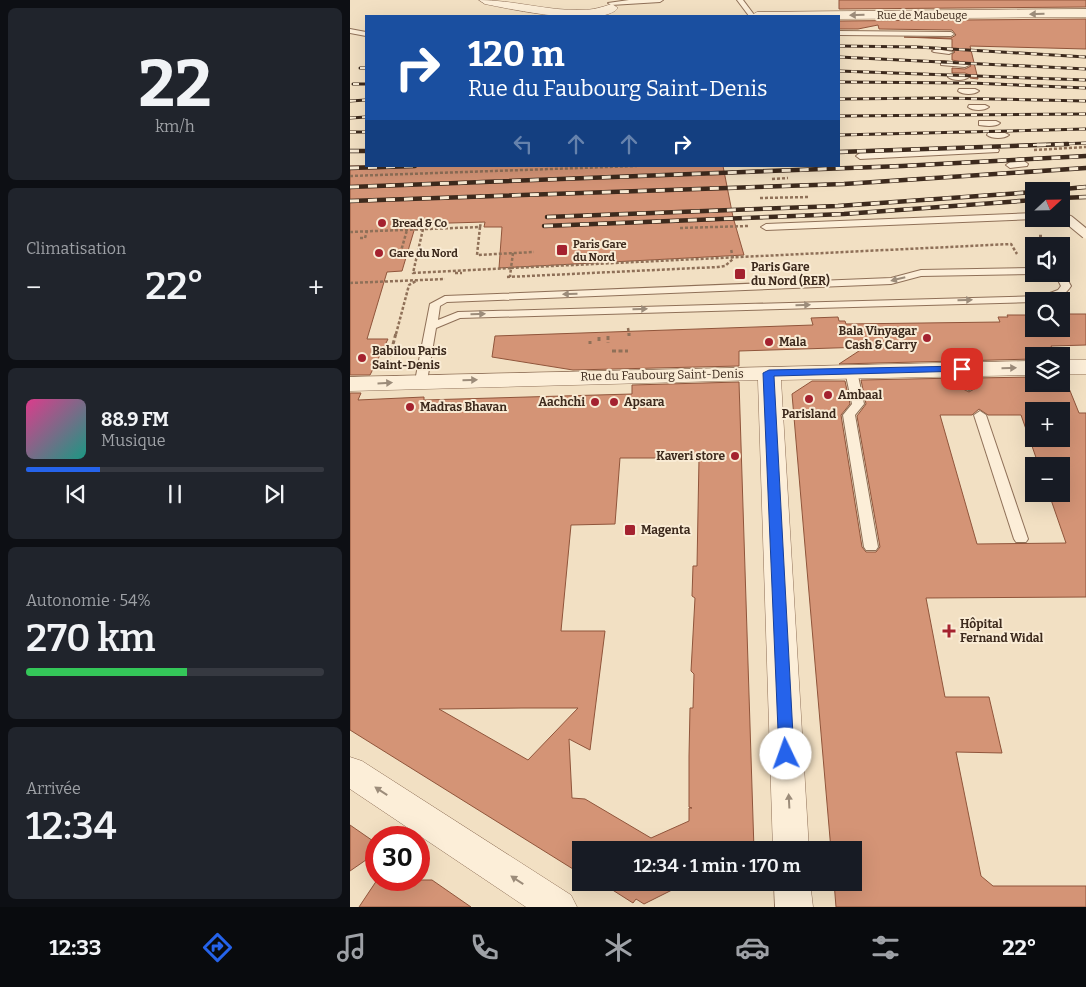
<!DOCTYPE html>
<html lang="fr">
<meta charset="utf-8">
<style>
:root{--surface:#171b24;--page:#20242c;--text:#f1f3f6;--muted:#9ea1a6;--line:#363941;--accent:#2563eb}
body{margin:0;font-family:Bitter,serif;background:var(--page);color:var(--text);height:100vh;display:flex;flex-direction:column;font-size:19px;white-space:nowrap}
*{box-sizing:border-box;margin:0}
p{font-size:16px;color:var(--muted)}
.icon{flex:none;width:28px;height:28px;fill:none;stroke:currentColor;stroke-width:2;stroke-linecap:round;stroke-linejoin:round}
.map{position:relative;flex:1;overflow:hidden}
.details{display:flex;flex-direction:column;gap:8px;padding:8px;background:#0d0f14;width:350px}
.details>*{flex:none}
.guide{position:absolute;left:15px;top:15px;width:475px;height:152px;border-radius:0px;box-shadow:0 5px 20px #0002;background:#1a4fa0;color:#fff;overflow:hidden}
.needle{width:32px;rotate:68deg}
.tools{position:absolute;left:675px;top:182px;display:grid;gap:10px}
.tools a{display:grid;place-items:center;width:45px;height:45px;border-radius:0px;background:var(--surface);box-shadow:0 5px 20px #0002;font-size:25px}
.speed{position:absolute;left:15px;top:826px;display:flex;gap:10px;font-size:25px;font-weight:700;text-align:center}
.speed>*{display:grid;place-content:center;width:65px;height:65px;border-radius:50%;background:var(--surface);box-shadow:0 5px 20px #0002;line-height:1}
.speed .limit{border:8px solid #d22;background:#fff;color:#111}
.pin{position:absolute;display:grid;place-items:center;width:42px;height:42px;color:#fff;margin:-21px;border-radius:10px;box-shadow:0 2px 8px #0006}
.me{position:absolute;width:55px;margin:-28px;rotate:357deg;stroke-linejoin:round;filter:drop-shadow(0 0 4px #0008)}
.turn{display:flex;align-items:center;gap:18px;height:105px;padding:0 20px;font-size:22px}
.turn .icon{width:65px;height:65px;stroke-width:2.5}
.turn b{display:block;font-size:35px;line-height:42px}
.lanes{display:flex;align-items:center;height:48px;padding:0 20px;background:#0003;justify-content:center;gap:25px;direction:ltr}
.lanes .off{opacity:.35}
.big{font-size:38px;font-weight:600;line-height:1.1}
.details .widget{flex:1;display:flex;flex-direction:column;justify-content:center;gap:8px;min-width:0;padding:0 18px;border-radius:8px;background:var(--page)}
.details .dial{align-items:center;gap:0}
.dial b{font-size:65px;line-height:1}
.song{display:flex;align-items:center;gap:15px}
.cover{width:60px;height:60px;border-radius:8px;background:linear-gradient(135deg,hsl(330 70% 55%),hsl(170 70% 35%))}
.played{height:5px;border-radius:2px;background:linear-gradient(90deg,var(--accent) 25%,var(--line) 25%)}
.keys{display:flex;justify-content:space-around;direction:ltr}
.heat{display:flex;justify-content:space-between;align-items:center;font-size:28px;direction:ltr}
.charge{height:8px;border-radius:4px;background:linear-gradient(90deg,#34c759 54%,var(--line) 0)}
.trip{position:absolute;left:222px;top:841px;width:290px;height:50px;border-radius:0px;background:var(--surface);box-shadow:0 5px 20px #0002;font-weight:600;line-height:50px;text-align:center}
.dock{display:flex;height:80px;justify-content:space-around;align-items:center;background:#090b0e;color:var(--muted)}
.dock .icon{width:35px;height:35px}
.dock .current{color:var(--accent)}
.dock b{font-size:22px;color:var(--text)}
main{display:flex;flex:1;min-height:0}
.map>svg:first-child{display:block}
.building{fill:#d49476;stroke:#90553b;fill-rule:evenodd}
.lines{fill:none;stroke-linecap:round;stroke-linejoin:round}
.service-casing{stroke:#8f7058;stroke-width:2}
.minor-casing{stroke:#8f7058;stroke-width:1}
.path-far1{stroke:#8f7058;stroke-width:2.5;stroke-dasharray:3 2;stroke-linecap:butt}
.path{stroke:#8f7058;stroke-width:3;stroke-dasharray:4 2.5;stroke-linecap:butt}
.service{fill:#fceed8;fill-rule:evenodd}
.minor{fill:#fceed8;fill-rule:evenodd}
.rail-far1-casing{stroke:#3d2a1d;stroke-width:3}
.rail-casing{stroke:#3d2a1d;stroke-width:4.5}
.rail-far1{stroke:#f9ebd4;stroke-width:2;stroke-dasharray:6;stroke-linecap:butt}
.rail{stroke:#f9ebd4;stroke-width:3;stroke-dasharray:9;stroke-linecap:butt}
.service-bridge-casing{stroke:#8f7058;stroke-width:11;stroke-linecap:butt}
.service-bridge{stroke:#fceed8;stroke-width:9}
.oneway{fill:#9c8c7a}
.route{fill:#2563eb;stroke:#184099}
.poi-dot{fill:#a4222f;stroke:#f9ebd4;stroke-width:2}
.labels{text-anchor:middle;stroke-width:4;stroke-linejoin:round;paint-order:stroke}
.far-street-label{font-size:11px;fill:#3d2a1d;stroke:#f9ebd4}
.far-poi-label{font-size:11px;font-weight:bold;fill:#3d2a1d;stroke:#f9ebd4;text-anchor:start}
.poi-label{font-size:12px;font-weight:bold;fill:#3d2a1d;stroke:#f9ebd4;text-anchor:start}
.street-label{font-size:12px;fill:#3d2a1d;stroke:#f9ebd4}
</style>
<main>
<section class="details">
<div class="widget dial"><b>22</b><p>km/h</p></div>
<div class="widget"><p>Climatisation</p>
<div class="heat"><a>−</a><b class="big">22°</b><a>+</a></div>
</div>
<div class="widget">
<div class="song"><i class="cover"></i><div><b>88.9 FM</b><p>Musique</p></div></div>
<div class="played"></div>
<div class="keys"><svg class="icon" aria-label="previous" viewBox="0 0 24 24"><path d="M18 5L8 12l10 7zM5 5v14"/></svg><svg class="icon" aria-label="pause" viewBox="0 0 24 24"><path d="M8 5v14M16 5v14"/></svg><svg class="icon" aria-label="next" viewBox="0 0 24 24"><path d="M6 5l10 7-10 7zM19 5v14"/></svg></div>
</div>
<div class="widget"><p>Autonomie · 54%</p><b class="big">270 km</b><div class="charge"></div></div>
<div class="widget"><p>Arrivée</p><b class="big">12:34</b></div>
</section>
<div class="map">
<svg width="736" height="907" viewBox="0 0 736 907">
<rect width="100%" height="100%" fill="#f2e0c3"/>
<g class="building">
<polygon points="489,0 736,0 736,7 489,9"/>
<polygon points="736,19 736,49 620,46 628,79 620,78 620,75 615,73 602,73 602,68 615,69 621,66 619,63 602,60 602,54 605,52 602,50 602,39 554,37 601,38 606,35 602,30 529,29 528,25 508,29 489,29 489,21"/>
<polygon points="0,166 373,166 383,217 394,255 149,268 152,227 134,227 135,222 66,224 52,271 37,272 17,339 38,339 20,375 0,375"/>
<polygon points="711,314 736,314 736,345 701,346 706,356 684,356 684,359 489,364 515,347 389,351 389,366 223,370 142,357 145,336 463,325 461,318 488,317 489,321 495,321 496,324 650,322 648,317 658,317 657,315 684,315 684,329 711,329"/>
<path d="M711 376H714L729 413H736V597L576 598 595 697H639L652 753 606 752 631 876 643 886H736V907H486L484 882H504V850H481L442 394 462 381H495L500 404 491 415 512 547 516 552H526L530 547 507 416 516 404 511 380 608 378 611 388 619 392 626 388 624 378 684 377V384H711ZM629 409 638 415H671L689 466H711V494H699L716 543 627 544 590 415H622ZM684 411H711V439H684Z"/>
<path d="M389 382 404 850H231V874L0 730V393H11L8 400 74 397V400L282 394V385ZM270 458H349L347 566H343L342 596 345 598 341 671 344 674 343 708H340L339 756V807L342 808H339V821L301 838 235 799 222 798 219 739 240 750 255 631H211L221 525 265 524ZM228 708 178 760 89 709 172 708Z"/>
<polygon points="0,825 26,843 26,853 0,871"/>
<polygon points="27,880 82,880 121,907 9,907"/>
<polygon points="250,882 338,882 294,904 286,899 283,903"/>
</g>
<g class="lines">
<g class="service-casing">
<g id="service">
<polygon points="279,0 313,0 310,2 261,5 258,3"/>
<polygon points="387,0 393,0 405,16 399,16"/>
<polygon points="0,29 16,32 16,36 0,33"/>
<polygon points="489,31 601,32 604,34 601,36 489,35"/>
<polygon points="586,49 603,52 599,54 584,52 582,51"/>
<polygon points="594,61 619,65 615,67 591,65 591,61"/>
<path d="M599 75H615L619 77C614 81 603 81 598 77Z"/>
<path d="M609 89H625L629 91C624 95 613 95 608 91Z"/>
<path d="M619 105H635L639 107C634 111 623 111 618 107Z"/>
<path d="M629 121H646L650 123C646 127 635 126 629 125Z"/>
<path d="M638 133H655L659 135C654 139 642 139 637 135Z"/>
<polygon points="645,147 649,150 648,152 510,159 506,156 510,153"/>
<polygon points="674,161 678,164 677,166 660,168 656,165 660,162"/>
<polygon points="684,213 684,219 416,230 411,227 416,224"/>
<path d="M684 268V274L571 276 541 284 97 302 90 306 88 320 108 312 692 296 708 290 711 286 708 280 699 274C712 274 715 274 721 286 711 302 698 298 684 302L110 318 86 328 77 381 71 384 65 381 80 304 95 296 541 278 571 270Z"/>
<polygon points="613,366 619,369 625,387 623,389 619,390 613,387 607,369"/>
<polygon points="501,368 507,371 514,404 505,415 528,547 526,550 516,550 514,547 493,415 502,404 495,371"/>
<polygon points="630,411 636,415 678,539 676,542 666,542 664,539 624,415"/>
</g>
</g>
<g class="minor-casing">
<g id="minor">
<path d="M129 0C164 0 197 11 232 10 243 10 252 7 262 4L268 8C251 29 160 9 135 4Z"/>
<polygon points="736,9 736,17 489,19 489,16 400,16 407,12"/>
<rect x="711" y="360" width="25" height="14"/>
<polygon points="684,361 684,375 431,380 459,850 423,850 408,380 0,391 0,377"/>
<polygon points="0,757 12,761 221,895 227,907 176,907 0,789"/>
<polygon points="424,882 460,882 463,907 425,907"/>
</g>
</g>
<g class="path-far1">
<polyline points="684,150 736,147"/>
<polyline points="0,176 287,166"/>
<polyline points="422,179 438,178"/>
<polyline points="410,198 460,197"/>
<polyline points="130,227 127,255 184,252"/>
<polyline points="330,228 398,226"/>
<polyline points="73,229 63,273 161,268 160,277"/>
<polyline points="0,232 130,227 131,222"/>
<polyline points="689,236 693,236"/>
<polyline points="10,238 15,238 17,231"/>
<polyline points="163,253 161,268 661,244 667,254"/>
<polyline points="49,258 57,230"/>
<polyline points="105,273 112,273"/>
<polyline points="157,277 368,267 375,266 383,259 381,249"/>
<polyline points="0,283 95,279"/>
<polyline points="278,328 279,334"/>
<polyline points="46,334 59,285 66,281"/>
</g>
<g class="path">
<polyline points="279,333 279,336"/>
<polyline points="258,336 258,343"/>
<polyline points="249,337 249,343"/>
<polyline points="240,341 240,344"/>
<polyline points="262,351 278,351"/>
<polyline points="38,363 46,333"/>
</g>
<use href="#service" class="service"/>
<use href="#minor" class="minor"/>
<g class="rail-far1-casing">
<g id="rail-far1">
<polyline points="489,46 567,47 736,57"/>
<polyline points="489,57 736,69"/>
<polyline points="10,68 16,68"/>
<polyline points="489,71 736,80"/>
<polyline points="489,82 621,83 736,88"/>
<polyline points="3,84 16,84"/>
<polyline points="489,99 590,98 736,101"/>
<polyline points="0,101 16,100"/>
<polyline points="489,116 736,114"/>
<polyline points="0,118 16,117"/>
<polyline points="0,132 16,132"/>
<polyline points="489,135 736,129"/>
<polyline points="683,145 736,143"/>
</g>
</g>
<g class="rail-casing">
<g id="rail">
<polyline points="0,151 16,151"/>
<polyline points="489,152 718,144"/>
<polyline points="0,168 65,166"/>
<polyline points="0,187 552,166 736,156"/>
<polyline points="691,191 736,187"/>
<polyline points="711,198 736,197"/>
<polyline points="0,201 494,184 736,168"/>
<polyline points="197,217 488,206 684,192"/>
<polyline points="194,226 494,214 684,200"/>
</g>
</g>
<use href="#rail-far1" class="rail-far1"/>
<use href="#rail" class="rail"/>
<g class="service-bridge-casing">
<polyline id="service-bridge" points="711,218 719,220 736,234"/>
</g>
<use href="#service-bridge" class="service-bridge"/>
</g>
<defs><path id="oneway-solid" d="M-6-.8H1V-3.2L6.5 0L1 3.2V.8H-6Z" transform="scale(1.25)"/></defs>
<g class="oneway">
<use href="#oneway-solid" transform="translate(687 14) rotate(179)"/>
<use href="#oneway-solid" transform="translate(507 15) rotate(179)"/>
<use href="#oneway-solid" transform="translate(548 279) rotate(166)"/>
<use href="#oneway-solid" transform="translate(220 294) rotate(178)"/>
<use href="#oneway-solid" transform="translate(615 300) rotate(-2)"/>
<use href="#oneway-solid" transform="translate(453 305) rotate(-2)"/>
<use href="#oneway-solid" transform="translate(290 309) rotate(-2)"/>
<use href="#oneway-solid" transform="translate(128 314) rotate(-2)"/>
<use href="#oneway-solid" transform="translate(659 368) rotate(-1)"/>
<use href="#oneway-solid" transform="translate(120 380) rotate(-1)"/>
<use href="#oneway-solid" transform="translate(35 383) rotate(-3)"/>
<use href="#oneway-solid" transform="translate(31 791) rotate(-147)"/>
<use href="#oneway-solid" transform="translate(439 801) rotate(-93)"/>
<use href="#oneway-solid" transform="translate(167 880) rotate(-147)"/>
</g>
<polygon class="route" points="612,366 618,369 616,371 424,376 444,754 442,759 436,760 431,759 429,754 413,373 419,370"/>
<g class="poi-dot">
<circle cx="32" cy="223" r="5"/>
<rect x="206" y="244" width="12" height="12" rx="2.5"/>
<circle cx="29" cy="253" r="5"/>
<rect x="384" y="268" width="12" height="12" rx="2.5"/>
<circle cx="577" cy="338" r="5"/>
<circle cx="419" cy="342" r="5"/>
<circle cx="12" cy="358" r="5"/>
<circle cx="478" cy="395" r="5"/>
<circle cx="459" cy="399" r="5"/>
<circle cx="245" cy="402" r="5"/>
<circle cx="264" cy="402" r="5"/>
<circle cx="60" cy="407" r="5"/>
<circle cx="385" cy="456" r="5"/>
<rect x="274" y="524" width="12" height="12" rx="2.5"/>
<path d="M596.5 623.5h5v5h5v5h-5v5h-5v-5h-5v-5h5z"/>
</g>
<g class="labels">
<g class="far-street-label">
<text x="572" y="19">Rue de Maubeuge</text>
</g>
<g class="far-poi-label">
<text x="42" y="227">Bread &amp; Co</text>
<text x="223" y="248">Paris Gare<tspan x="223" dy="13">du Nord</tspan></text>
<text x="39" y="257">Gare du Nord</text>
</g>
<g class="poi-label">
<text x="401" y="271">Paris Gare<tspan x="401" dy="14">du Nord (RER)</tspan></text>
<text x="567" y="335" text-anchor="end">Bala Vinyagar<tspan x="567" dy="14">Cash &amp; Carry</tspan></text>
<text x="429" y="346">Mala</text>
<text x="22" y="355">Babilou Paris<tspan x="22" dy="14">Saint-Denis</tspan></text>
<text x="488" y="399">Ambaal</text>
<text x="235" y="406" text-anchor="end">Aachchi</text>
<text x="274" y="406">Apsara</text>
<text x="70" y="411">Madras Bhavan</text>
<text x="459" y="418" text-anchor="middle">Parisland</text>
<text x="375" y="460" text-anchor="end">Kaveri store</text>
<text x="291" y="534">Magenta</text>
<text x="610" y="628">Hôpital<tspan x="610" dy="14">Fernand Widal</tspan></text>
</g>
<g class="street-label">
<text transform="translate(312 375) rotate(-1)" y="4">Rue du Faubourg Saint-Denis</text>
</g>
</g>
</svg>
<div class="tools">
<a><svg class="needle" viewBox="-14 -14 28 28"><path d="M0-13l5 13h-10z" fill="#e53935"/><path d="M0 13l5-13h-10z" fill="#9ea1a6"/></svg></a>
<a><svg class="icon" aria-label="sound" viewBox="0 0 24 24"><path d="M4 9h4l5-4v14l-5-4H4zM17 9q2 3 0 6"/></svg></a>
<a><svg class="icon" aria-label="search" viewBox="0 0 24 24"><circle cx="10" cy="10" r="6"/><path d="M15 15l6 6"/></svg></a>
<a><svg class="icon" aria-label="layers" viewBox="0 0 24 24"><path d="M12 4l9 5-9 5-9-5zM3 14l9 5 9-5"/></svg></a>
<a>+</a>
<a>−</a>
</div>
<div class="speed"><div class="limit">30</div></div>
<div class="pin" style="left:612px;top:369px;background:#d93025"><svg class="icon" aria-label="arrive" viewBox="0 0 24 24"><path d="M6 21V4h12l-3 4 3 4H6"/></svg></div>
<svg class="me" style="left:436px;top:754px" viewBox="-20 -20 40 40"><circle r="19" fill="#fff"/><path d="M0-13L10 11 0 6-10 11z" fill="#2563eb"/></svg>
<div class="trip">12:34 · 1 min · 170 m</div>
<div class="guide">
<div class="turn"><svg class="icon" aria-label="right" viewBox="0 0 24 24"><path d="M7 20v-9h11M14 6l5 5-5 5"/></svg><div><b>120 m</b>Rue du Faubourg Saint-Denis</div></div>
<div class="lanes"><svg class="icon off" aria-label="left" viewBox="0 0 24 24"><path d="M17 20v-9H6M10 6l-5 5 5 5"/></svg><svg class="icon off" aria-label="ahead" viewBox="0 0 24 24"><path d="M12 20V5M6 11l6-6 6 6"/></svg><svg class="icon off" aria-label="ahead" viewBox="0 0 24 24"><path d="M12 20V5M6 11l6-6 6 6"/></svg><svg class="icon" aria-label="right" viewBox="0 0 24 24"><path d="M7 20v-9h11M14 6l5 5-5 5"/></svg></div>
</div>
</div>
</main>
<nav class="dock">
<b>12:33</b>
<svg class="icon current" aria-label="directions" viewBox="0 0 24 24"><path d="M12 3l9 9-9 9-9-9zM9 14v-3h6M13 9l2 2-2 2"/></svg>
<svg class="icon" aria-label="music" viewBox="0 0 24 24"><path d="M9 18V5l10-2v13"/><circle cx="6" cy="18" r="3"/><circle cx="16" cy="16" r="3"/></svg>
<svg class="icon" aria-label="phone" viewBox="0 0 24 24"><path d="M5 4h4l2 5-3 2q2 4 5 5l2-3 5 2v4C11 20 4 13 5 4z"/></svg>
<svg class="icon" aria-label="climate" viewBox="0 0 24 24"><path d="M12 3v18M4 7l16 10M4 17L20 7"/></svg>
<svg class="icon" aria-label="car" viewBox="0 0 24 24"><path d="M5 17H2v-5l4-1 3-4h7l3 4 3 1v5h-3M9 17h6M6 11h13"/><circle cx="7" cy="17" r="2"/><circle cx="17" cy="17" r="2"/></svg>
<svg class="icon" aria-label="filters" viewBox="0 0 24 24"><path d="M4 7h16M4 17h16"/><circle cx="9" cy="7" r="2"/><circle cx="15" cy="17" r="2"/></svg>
<b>22°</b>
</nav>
